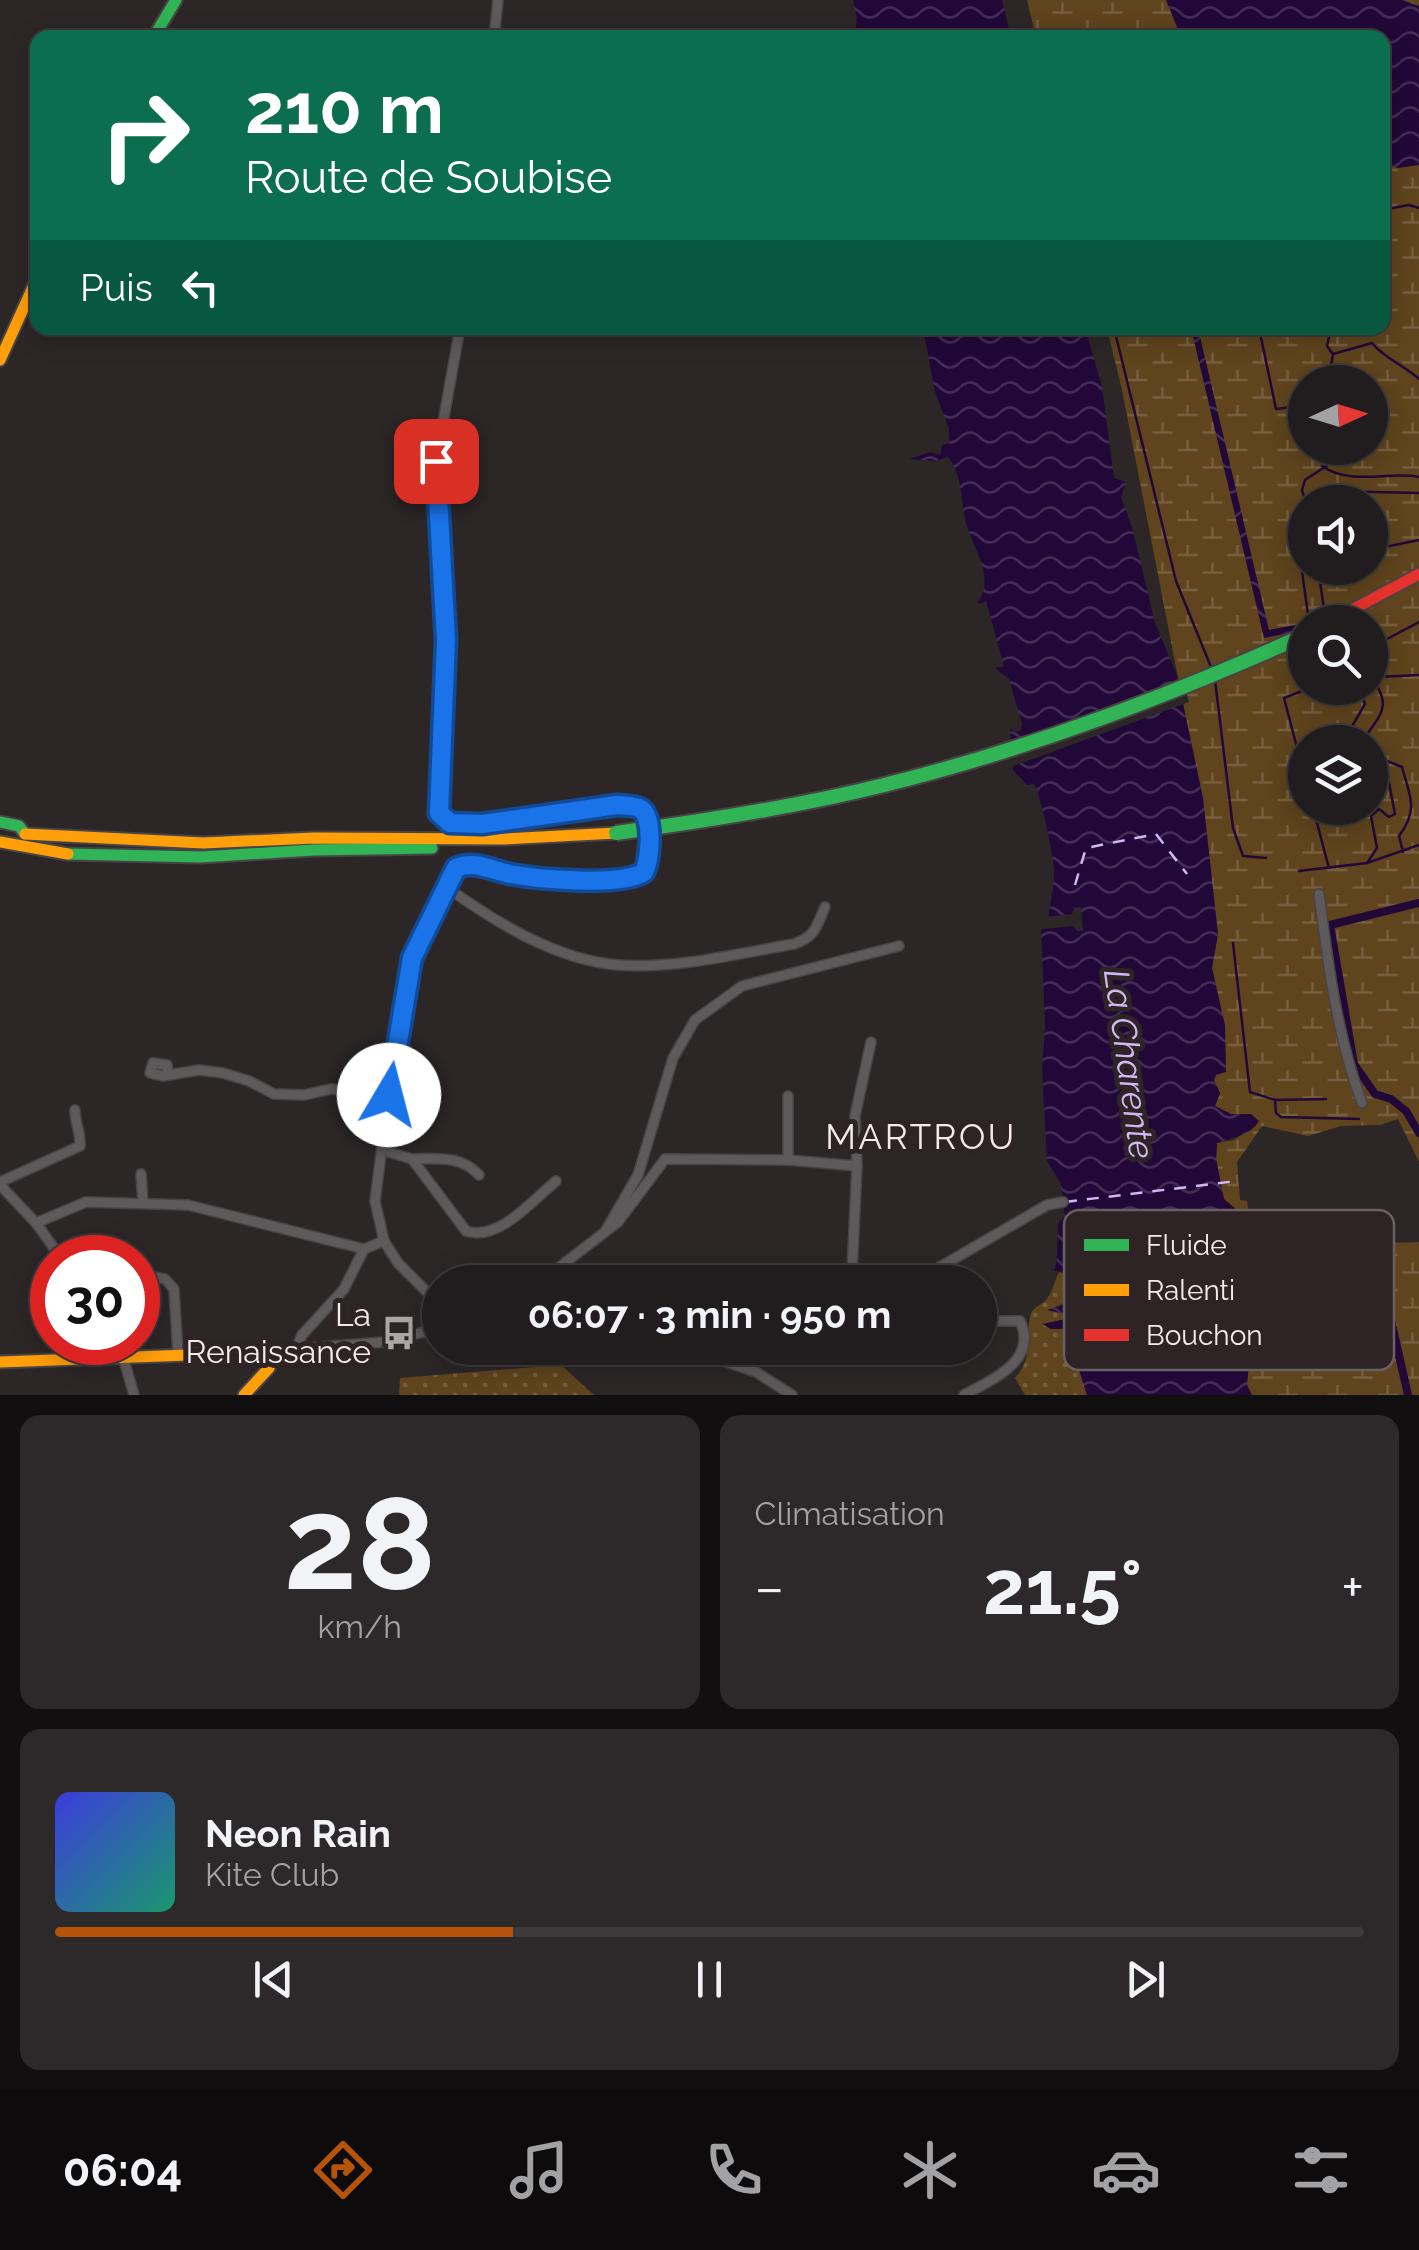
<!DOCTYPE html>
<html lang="fr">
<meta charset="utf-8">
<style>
:root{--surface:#211c1d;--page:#2d292a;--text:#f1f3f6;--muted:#a2a1a4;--line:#3e3a3b;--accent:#b45309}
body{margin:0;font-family:Raleway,sans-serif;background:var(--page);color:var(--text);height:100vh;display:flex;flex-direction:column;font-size:38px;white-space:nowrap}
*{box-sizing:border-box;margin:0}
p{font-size:32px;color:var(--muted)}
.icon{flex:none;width:55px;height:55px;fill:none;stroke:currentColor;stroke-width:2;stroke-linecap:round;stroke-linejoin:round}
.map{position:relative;height:1395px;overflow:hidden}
.panel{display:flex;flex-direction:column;gap:20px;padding:20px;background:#120f10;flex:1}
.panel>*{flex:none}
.guide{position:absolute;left:30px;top:30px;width:1360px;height:305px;border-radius:20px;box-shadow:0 5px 25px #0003,0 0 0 2px var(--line);background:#0b6e4f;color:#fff;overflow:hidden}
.needle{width:65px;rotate:86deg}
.fabs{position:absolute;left:1288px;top:365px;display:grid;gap:20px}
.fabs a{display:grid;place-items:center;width:100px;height:100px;border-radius:50%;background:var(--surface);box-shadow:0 5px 25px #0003,0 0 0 2px var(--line);font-size:50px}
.speed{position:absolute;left:30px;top:1235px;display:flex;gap:20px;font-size:50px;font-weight:700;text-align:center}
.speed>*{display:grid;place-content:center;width:130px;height:130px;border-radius:50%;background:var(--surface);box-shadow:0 5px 25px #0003,0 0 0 2px var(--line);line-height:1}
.speed .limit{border:15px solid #d22;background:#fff;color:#111}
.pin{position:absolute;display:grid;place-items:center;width:85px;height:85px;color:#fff;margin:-42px;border-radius:20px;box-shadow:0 5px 15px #0006}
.me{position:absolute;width:110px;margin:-55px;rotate:8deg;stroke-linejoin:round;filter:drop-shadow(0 0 8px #0008)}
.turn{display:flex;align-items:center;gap:35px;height:210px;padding:0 50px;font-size:45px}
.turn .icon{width:130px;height:130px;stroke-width:2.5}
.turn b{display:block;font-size:70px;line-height:85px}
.then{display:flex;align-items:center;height:95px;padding:0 50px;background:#0003;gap:20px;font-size:38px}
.big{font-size:75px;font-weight:700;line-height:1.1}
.panel .widget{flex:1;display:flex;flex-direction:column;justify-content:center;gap:15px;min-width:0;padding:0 35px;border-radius:20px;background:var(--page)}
.panel .dial{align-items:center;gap:0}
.dial b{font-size:130px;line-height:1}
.song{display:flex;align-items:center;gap:30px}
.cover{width:120px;height:120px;border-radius:15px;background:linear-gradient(135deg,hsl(240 70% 55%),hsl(160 70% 35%))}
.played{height:10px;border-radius:5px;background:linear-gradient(90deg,var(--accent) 35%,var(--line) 35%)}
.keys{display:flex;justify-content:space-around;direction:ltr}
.heat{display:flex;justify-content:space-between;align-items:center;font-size:55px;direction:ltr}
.panel .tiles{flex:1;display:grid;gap:20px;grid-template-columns:1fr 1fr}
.widget:last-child{grid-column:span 2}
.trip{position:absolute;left:422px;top:1265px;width:575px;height:100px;border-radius:50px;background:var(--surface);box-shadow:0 5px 25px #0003,0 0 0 2px var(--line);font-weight:700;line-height:100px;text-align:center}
.menu{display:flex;height:160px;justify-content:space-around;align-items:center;background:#0d0b0c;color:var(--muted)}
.menu .icon{width:70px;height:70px}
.menu .selected{color:var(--accent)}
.menu b{font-size:45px;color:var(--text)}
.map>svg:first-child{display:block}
.grass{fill:url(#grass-dots)}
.wetland{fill:url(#wetland-marsh);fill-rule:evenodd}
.water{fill:url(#water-waves)}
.pier{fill:#2c2627}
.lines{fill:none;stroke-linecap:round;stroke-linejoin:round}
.stream{stroke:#220838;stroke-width:2.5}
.canal{stroke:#220838;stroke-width:8}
.ferry{stroke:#d0b8f6;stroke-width:2.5;stroke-dasharray:12 10;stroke-linecap:butt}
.street-casing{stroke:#484445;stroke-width:12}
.fast-casing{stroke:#484445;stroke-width:15}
.slow-casing{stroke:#484445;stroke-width:15}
.jam-casing{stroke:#484445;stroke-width:15}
.street{stroke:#5e5a5b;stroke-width:9}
.fast{stroke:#30b455;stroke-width:11}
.slow{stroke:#ff9f0a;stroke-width:11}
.jam{stroke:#e5322d;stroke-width:11}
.fast-bridge-casing{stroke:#484445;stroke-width:18;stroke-linecap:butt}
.fast-bridge{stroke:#30b455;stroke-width:14}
.route-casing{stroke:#114b97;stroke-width:25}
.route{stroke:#1a73e8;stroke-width:18}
.labels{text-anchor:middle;stroke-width:10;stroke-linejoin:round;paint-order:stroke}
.poi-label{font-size:32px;fill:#f2ebec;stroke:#2e2426;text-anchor:end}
.water-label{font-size:35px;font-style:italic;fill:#d0b8f6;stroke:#2e2426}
.neighbourhood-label{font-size:35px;letter-spacing:2.5px;fill:#f2ebec;stroke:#2e2426}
.key{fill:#2e2426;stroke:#696061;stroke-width:2.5}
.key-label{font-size:28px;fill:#f2ebec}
</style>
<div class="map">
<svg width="1419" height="1395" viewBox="0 0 1419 1395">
<defs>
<pattern id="grass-dots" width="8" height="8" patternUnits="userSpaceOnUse" patternTransform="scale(2.5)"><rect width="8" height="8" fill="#5f441d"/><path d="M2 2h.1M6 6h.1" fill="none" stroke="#765f3e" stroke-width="1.8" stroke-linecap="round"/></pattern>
<pattern id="wetland-marsh" width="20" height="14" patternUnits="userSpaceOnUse" patternTransform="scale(2.5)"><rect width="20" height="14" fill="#5f441d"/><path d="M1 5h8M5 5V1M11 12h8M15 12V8" fill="none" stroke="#765f3e"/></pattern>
<pattern id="water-waves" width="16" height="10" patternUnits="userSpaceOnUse" patternTransform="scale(2.5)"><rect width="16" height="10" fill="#220838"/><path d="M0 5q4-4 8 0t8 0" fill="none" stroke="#432c55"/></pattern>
</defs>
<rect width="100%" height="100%" fill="#2c2627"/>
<g class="grass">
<path d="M1059 1272 1074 1277 1077 1297 1049 1310 1066 1314V1319L1044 1324 1051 1329H1068L1076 1335 1075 1357 1087 1395H1025L1015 1378C1037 1356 1023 1323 1033 1310 1037 1306 1042 1304 1046 1300 1053 1292 1054 1281 1059 1272Z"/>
<polygon points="561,1365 594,1395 399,1395 400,1378"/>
</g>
<path class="wetland" d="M1027 0H1419V1162L1398 1119 1380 1125 1341 1126 1308 1136 1262 1126 1237 1162 1240 1200 1247 1201C1248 1206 1248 1212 1251 1216 1266 1242 1389 1244 1419 1242V1395H1243L1230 1246 1255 1231 1224 1200 1216 1159 1217 1143 1234 1140 1252 1127 1251 1114H1231L1215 1106 1220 1093 1214 1080 1216 1074 1226 1071 1224 1025 1212 968 1218 934 1205 835V816L1122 390 1107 328H1382V38L1036 37ZM1305 382H1370V448H1305ZM1305 502H1370V568H1305ZM1305 622H1370V688H1305ZM1305 742H1370V808H1305Z"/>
<g class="water">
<polygon points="853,0 1002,0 1011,37 855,37 857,18"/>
<polygon points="1166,0 1402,0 1419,6 1419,165 1398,168 1383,164 1382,38 1181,37"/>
<path d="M923 328H1085L1102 387 1114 478 1126 482 1121 497 1132 527 1155 623 1177 675 1203 798 1218 934 1212 968 1225 1025 1226 1072 1216 1075 1214 1080 1220 1093 1215 1106 1231 1114H1251L1259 1121C1250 1136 1232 1137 1217 1143L1216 1159 1224 1199C1246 1216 1262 1242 1290 1222L1297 1236 1295 1244 1264 1250 1232 1251 1240 1284 1249 1365 1247 1385 1252 1395H1087L1075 1357 1076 1335 1068 1329H1051L1042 1324 1066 1319 1065 1314 1047 1310 1067 1304 1077 1296 1074 1277 1066 1272 1054 1271 1057 1259 1058 1224 1065 1216 1061 1184 1047 1161 1042 1070 1045 1026 1041 927 1049 924C1048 905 1055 889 1054 870 1054 858 1040 792 1034 784L1027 785 1013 770 1010 728 1015 732 1021 730 1022 724 1009 679 995 668 1004 666 986 601 977 604C979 600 983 594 984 589 988 564 970 542 965 519 961 498 962 474 948 457L936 461 909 459 930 452 940 455 942 445 949 443V429L935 392Z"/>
<polygon points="1191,328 1198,328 1269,630 1305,623 1305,630 1264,638"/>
</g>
<g class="pier">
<polygon points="1184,683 1189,702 1008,768 1008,756"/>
<polygon points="1081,907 1083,931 1077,931 1073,926 1036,930 1037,924 1044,921 1044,917 1072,914 1074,908"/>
</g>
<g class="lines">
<g class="stream">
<polyline points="1382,210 1409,205 1419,208"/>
<polyline points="1114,328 1176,581 1213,672"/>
<polyline points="1259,328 1276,409 1305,405"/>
<polyline points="1331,328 1327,346 1332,353"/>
<path d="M1328 382 1333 354 1372 343C1385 359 1404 365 1419 379"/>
<path d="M1322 466C1351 486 1388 471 1419 477"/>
<polyline points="1306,502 1302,490 1305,480 1343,455 1347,448"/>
<polyline points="1324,502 1326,491 1419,493"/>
<polyline points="1370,550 1419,540"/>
<polyline points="1300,562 1297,516 1305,512"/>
<polyline points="1305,563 1301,564 1309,622"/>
<polyline points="1318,568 1325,616"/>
<polyline points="1370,648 1419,622"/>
<polyline points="1376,677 1419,675"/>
<polyline points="1215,680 1233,828 1243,856 1266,858"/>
<polyline points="1343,742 1365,704 1359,688"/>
<path d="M1362 742C1382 711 1393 708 1370 674"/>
<path d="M1370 754 1402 767C1410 797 1419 809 1399 836L1403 852"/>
<polyline points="1305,778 1284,698 1310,688"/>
<polyline points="1313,808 1329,868"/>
<polyline points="1367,863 1377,848 1371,816 1379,809 1389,817 1395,814 1388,778 1370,775"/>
<polyline points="1299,871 1367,863 1419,845"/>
<polyline points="1233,943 1250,1092 1275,1100 1326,1099"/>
<polyline points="1275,1100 1276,1113 1281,1117 1359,1119"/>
</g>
<g class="canal">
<polyline points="1419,903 1330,925 1354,1064 1375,1094 1391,1099 1406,1111 1419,1133"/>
<polyline points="1303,1240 1373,1246 1380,1251 1386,1298 1408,1395"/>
</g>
<g class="ferry">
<polyline points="1075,885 1086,848 1156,834 1187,874"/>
<polyline points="1065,1202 1237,1181"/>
</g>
<g class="street-casing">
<g id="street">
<polyline points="494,38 498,0"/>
<path d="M445 886C495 922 556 960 618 965 677 969 736 954 794 944 816 936 816 927 825 907"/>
<path d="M1319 894C1328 964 1337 1036 1362 1103"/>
<polyline points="168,1074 167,1065 153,1063 150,1073 163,1076 199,1070 223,1073 249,1081 274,1094 304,1095 331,1089 389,1095"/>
<path d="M382 1150 412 1159 466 1231C498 1242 533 1200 556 1181"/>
<path d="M412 1159C438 1159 461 1155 479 1175"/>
<polyline points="788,1160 788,1096"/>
<polyline points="141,1174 143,1203"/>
<path d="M0 1182 80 1146C81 1133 75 1124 75 1110"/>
<polyline points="0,1185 36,1223 61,1258"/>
<polyline points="36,1223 86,1202 188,1205 364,1249"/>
<polyline points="606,1230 638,1175 673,1058 695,1020 742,986 899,946"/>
<polyline points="148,1276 165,1279 174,1289 178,1355"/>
<polyline points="540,1282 618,1222 665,1159 788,1160 857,1166"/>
<polyline points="848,1282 852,1272 857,1166 855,1116 871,1042"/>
<polyline points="914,1282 1047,1205 1063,1202"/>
<path d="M440 1310 432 1297 398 1263 384 1241 375 1201 394 1052 412 957 437 908 448 878 460 865C480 864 496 871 516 875 544 879 621 887 644 872 650 859 654 818 641 809 635 805 624 806 617 805L482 824 450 823 439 813 447 640 436 461 460 328"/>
<polyline points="114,1342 124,1360 134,1395"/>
<polyline points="685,1348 756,1372 792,1395"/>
<polyline points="296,1349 302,1335 344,1289 364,1249 384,1241"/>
<polyline points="273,1355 296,1349 384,1342 440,1328"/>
<path d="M964 1395C991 1380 1039 1361 1020 1321H980"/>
</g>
</g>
<g class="fast-casing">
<g id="fast">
<polyline points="153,38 176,0"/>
<polyline points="0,822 19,826 25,834"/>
<polyline points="68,854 201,857 313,850 432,848"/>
</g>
</g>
<g class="slow-casing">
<g id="slow">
<polyline points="0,360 38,276"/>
<polyline points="25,834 203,843 314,838 504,839 616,833"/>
<polyline points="0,842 68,854"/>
<polyline points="0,1362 269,1352 273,1355 269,1368 244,1395"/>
</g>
</g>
<g class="jam-casing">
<polyline id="jam" points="1329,622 1419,574"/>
</g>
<use href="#street" class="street"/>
<use href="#fast" class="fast"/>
<use href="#slow" class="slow"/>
<use href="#jam" class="jam"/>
<g class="fast-bridge-casing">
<path id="fast-bridge" d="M616 833C706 821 796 807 884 785 1030 749 1168 696 1305 635"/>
</g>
<use href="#fast-bridge" class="fast-bridge"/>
</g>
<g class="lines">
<g class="route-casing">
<path id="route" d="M389 1095 412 958 456 868C474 860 491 870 510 874 537 879 622 887 644 872 650 860 654 818 641 809 635 805 625 806 617 805L482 824 450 823 439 813 446 640 436 461"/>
</g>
<use href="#route" class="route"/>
</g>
<defs>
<g id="bus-bare" transform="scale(2.7)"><path d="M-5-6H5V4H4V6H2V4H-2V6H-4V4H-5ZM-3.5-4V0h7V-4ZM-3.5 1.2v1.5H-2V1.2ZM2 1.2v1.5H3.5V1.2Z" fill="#ada6a7" stroke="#2e2426" stroke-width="2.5" paint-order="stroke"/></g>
</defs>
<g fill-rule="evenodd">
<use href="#bus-bare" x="399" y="1333"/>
</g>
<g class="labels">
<g class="poi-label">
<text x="371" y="1326">La<tspan x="371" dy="37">Renaissance</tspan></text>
</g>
<g class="water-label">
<text transform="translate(1129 1064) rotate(82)" y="12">La Charente</text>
</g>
<g class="neighbourhood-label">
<text x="921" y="1149">MARTROU</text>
</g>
</g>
<rect x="1064" y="1210" width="330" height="160" rx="15" class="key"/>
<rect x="1084" y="1239" width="45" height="12" fill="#30b455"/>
<rect x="1084" y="1284" width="45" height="12" fill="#ff9f0a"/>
<rect x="1084" y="1329" width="45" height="12" fill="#e5322d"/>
<g class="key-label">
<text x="1146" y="1255">Fluide</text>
<text x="1146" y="1300">Ralenti</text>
<text x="1146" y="1345">Bouchon</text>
</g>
</svg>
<div class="fabs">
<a><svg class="needle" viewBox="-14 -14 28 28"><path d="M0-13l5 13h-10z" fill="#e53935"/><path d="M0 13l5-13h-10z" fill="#a2a1a4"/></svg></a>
<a><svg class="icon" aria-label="sound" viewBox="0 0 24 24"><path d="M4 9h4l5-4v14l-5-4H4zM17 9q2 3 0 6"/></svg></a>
<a><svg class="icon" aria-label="search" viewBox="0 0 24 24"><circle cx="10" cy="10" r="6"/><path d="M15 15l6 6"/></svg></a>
<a><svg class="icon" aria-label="layers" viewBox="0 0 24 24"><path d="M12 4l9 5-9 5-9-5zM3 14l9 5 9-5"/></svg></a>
</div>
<div class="speed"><div class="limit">30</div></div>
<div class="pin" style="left:436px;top:461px;background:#d93025"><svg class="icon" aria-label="arrive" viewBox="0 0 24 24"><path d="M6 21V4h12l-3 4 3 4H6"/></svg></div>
<svg class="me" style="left:389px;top:1095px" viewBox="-20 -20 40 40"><circle r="19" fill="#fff"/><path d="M0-13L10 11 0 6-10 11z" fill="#1a73e8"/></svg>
<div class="trip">06:07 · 3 min · 950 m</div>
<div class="guide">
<div class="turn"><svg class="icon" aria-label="right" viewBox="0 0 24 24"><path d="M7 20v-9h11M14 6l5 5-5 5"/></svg><div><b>210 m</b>Route de Soubise</div></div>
<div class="then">Puis<svg class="icon" aria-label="left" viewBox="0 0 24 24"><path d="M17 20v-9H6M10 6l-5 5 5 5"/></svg></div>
</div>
</div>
<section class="panel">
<div class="tiles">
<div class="widget dial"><b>28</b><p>km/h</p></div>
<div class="widget"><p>Climatisation</p>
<div class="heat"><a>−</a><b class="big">21.5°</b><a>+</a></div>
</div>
<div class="widget">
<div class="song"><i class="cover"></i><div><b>Neon Rain</b><p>Kite Club</p></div></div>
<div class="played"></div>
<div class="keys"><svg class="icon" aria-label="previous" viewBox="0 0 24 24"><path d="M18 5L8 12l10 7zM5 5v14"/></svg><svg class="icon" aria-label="pause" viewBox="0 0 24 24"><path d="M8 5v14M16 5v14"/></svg><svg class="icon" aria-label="next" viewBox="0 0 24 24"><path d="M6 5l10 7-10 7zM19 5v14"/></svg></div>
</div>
</div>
</section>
<nav class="menu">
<b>06:04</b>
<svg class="icon selected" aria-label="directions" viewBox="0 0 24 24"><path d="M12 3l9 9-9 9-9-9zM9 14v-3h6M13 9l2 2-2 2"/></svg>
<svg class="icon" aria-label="music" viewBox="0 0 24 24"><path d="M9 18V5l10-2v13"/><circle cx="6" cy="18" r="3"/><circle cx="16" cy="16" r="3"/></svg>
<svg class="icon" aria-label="phone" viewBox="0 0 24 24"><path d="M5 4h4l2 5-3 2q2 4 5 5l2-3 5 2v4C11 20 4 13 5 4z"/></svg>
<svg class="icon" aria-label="climate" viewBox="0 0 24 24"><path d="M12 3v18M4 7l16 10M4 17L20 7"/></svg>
<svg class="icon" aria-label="car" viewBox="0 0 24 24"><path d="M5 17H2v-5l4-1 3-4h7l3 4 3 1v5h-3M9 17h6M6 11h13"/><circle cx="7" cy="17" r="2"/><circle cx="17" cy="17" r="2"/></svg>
<svg class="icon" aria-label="filters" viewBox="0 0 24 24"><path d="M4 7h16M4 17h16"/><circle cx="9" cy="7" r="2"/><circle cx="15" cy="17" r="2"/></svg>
</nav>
